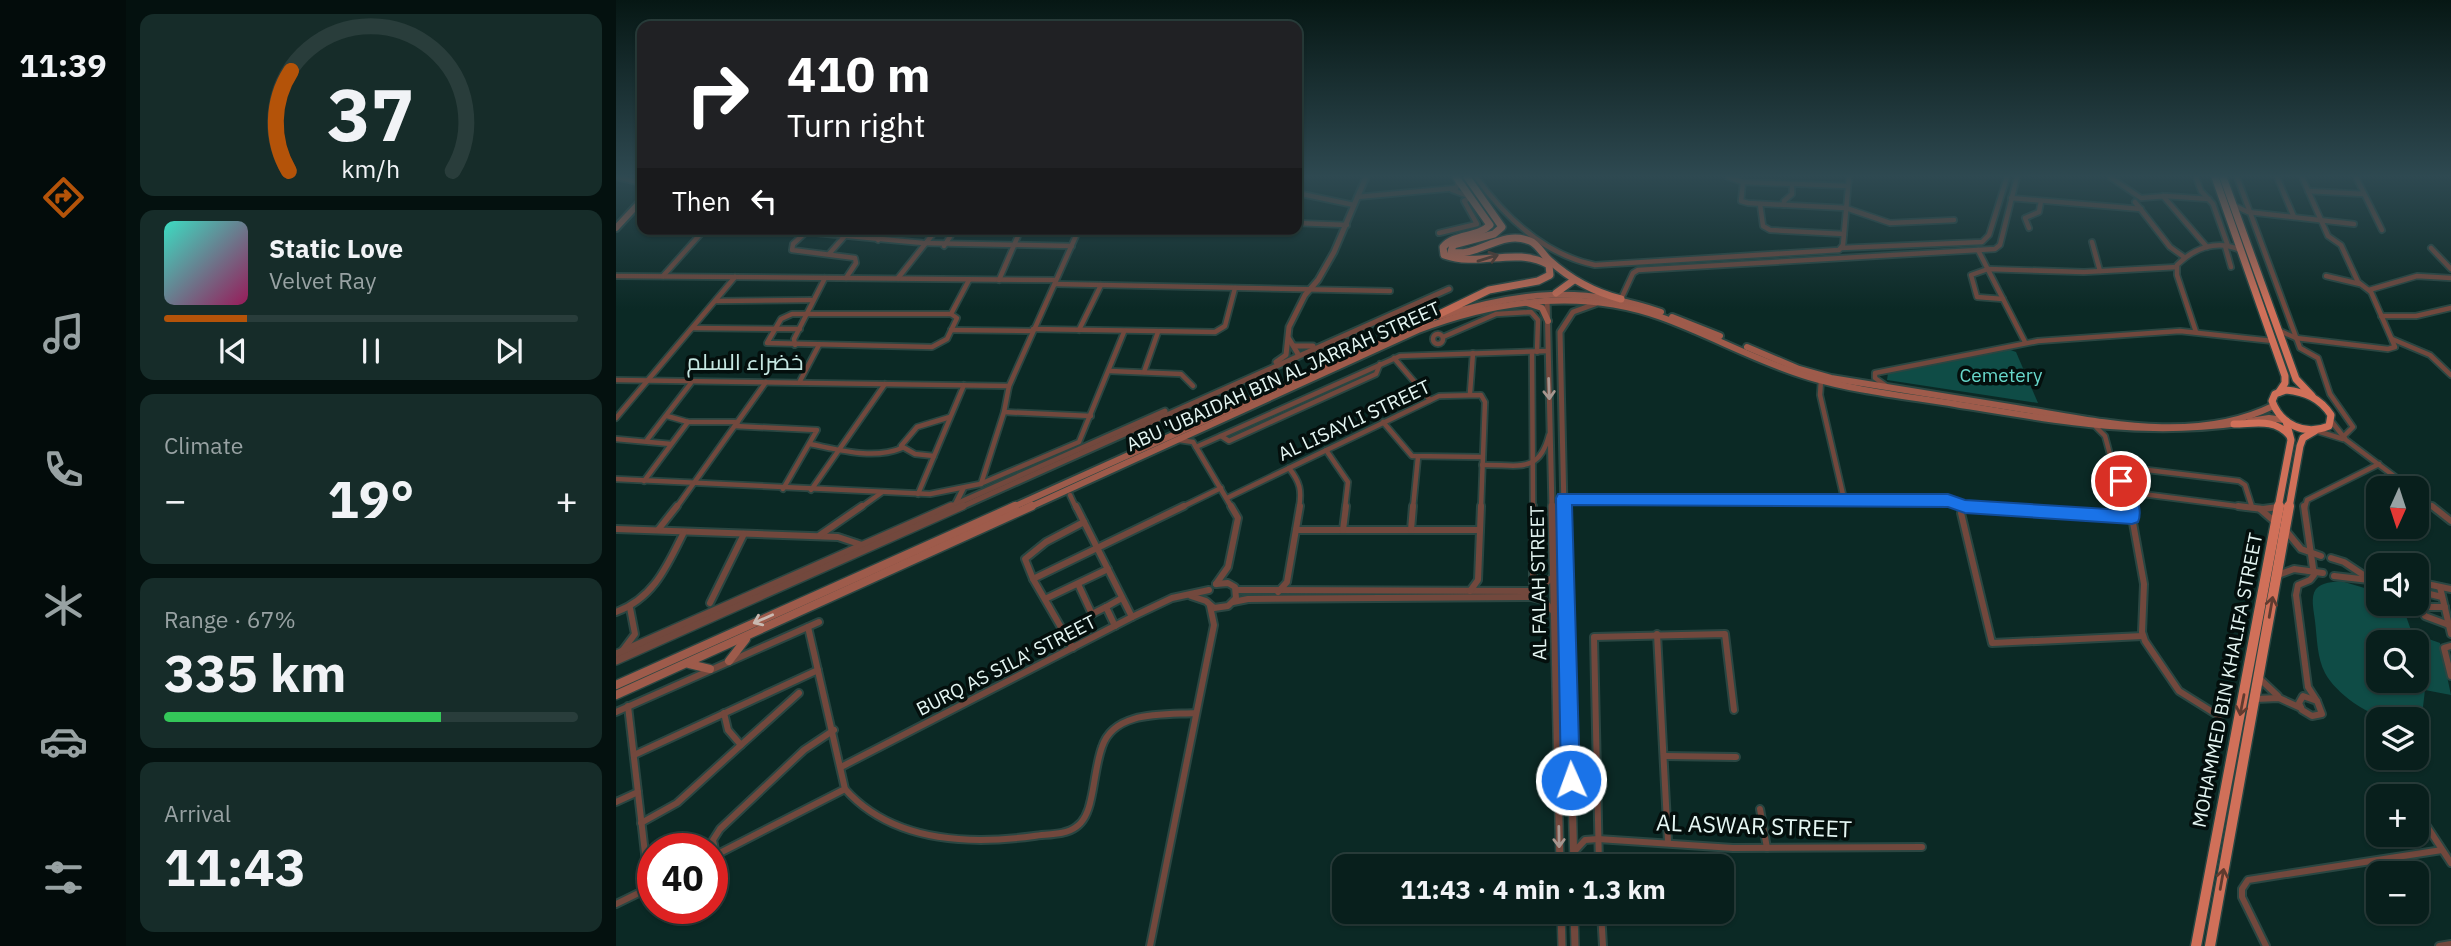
<!DOCTYPE html>
<meta charset="utf-8">
<style>
:root{--surface:#081f1c;--page:#162c29;--text:#f1f3f6;--muted:#98a2a3;--line:#293d3b;--accent:#b45309}
body{margin:0;font-family:"IBM Plex Sans",Cairo,sans-serif;background:var(--page);color:var(--text);height:100vh;display:flex;flex-direction:column;font-size:26px;white-space:nowrap}
*{box-sizing:border-box;margin:0}
p{font-size:23px;color:var(--muted)}
.icon{flex:none;width:38px;height:38px;fill:none;stroke:currentColor;stroke-width:2;stroke-linecap:round;stroke-linejoin:round}
.map{position:relative;flex:1;overflow:hidden}
.drawer{display:flex;flex-direction:column;gap:14px;padding:14px;background:#04110f;width:490px}
.drawer>*{flex:none}
.banner{position:absolute;left:21px;top:21px;width:665px;height:214px;border-radius:14px;box-shadow:0 2px 5px #0004,0 0 0 2px var(--line);background:#202124;color:#fff;overflow:hidden}
.needle{width:46px;rotate:183deg}
.controls{position:absolute;left:1750px;top:476px;display:grid;gap:14px}
.controls a{display:grid;place-items:center;width:63px;height:63px;border-radius:14px;background:var(--surface);box-shadow:0 2px 5px #0004,0 0 0 2px var(--line);font-size:35px}
.speed{position:absolute;left:21px;top:833px;display:flex;gap:14px;font-size:35px;font-weight:700;text-align:center}
.speed>*{display:grid;place-content:center;width:91px;height:91px;border-radius:50%;background:var(--surface);box-shadow:0 2px 5px #0004,0 0 0 2px var(--line);line-height:1}
.speed .limit{border:10px solid #d22;background:#fff;color:#111}
.pin{position:absolute;display:grid;place-items:center;width:60px;height:60px;color:#fff;margin:-30px;border:4px solid #fff;border-radius:50%;box-shadow:0 2px 7px #0007}
.me{position:absolute;width:77px;margin:-38px;rotate:358deg;stroke-linejoin:round;filter:drop-shadow(0 0 5px #0008)}
.turn{display:flex;align-items:center;gap:24px;height:147px;padding:0 35px;font-size:32px}
.turn .icon{width:91px;height:91px;stroke-width:2.5}
.turn b{display:block;font-size:49px;line-height:60px}
.then{display:flex;align-items:center;height:66px;padding:0 35px;background:#0003;gap:14px;font-size:26px}
.big{font-size:52px;font-weight:700;line-height:1.1}
.drawer .widget{flex:1;display:flex;flex-direction:column;justify-content:center;gap:10px;min-width:0;padding:0 24px;border-radius:14px;background:var(--page)}
.drawer .dial{align-items:center;gap:0}
.dial svg{height:182px;overflow:visible;fill:none;stroke:var(--line);stroke-width:7;stroke-linecap:round;text-anchor:middle}
.dial text{fill:var(--text);stroke:none}
.song{display:flex;align-items:center;gap:21px}
.cover{width:84px;height:84px;border-radius:10px;background:linear-gradient(135deg,hsl(170 70% 55%),hsl(330 70% 35%))}
.played{height:7px;border-radius:4px;background:linear-gradient(90deg,var(--accent) 20%,var(--line) 20%)}
.keys{display:flex;justify-content:space-around;direction:ltr}
.heat{display:flex;justify-content:space-between;align-items:center;font-size:38px;direction:ltr}
.charge{height:10px;border-radius:5px;background:linear-gradient(90deg,#34c759 67%,var(--line) 0)}
.trip{position:absolute;left:716px;top:854px;width:402px;height:70px;border-radius:14px;background:var(--surface);box-shadow:0 2px 5px #0004,0 0 0 2px var(--line);font-weight:700;line-height:70px;text-align:center}
main{display:flex;flex:1;min-height:0}
.dock{display:flex;flex-direction:column;width:126px;justify-content:space-around;align-items:center;background:#030c0b;color:var(--muted)}
.dock .icon{width:49px;height:49px}
.dock .active{color:var(--accent)}
.dock b{font-size:32px;color:var(--text)}
.map>svg:first-child{display:block}
.green{fill:#0f4c46;fill-rule:evenodd}
.lines{fill:none;stroke-linecap:round;stroke-linejoin:round}
.minor-far1-casing{stroke:#2a4642;stroke-width:8}
.minor-casing{stroke:#2a4642;stroke-width:10}
.tertiary-far1-casing{stroke:#2a4642;stroke-width:9}
.tertiary-casing{stroke:#2a4642;stroke-width:10}
.secondary-far1-casing{stroke:#2a4642;stroke-width:10}
.secondary-casing{stroke:#2a4642;stroke-width:11}
.primary-casing{stroke:#2a4642;stroke-width:10}
.trunk-far1-casing{stroke:#2a4642;stroke-width:10}
.trunk-casing{stroke:#2a4642;stroke-width:13}
.minor-far1{stroke:#72483d;stroke-width:4.5}
.minor{stroke:#72483d;stroke-width:6}
.tertiary-far1{stroke:#72483d;stroke-width:5}
.tertiary{stroke:#72483d;stroke-width:7}
.secondary-far1{stroke:#9e5b4b;stroke-width:6}
.secondary{stroke:#9e5b4b;stroke-width:8}
.primary{stroke:#c06a55;stroke-width:7}
.trunk-far1{stroke:#d07059;stroke-width:7}
.trunk{stroke:#d07059;stroke-width:10}
.oneway{stroke:#59382d}
.oneway2{stroke:#a6968f}
.oneway3{stroke:#603b2f}
.oneway4{stroke:#c9b8b0}
.route{fill:#1a73e8;stroke:#114b97;stroke-width:2}
.labels{text-anchor:middle;stroke-width:7;stroke-linejoin:round;paint-order:stroke}
.park-label{font-size:19px;fill:#68d9cc;stroke:#040f0d}
.street-label{font-size:19px;fill:#e5f6f3;stroke:#040f0d}
.quarter-label{font-size:23px;fill:#c6e7e2;stroke:#040f0d}
.near-street-label{font-size:23px;fill:#e5f6f3;stroke:#040f0d}
</style>
<main>
<nav class="dock">
<b>11:39</b>
<svg class="icon active" aria-label="directions" viewBox="0 0 24 24"><path d="M12 3l9 9-9 9-9-9zM9 14v-3h6M13 9l2 2-2 2"/></svg>
<svg class="icon" aria-label="music" viewBox="0 0 24 24"><path d="M9 18V5l10-2v13"/><circle cx="6" cy="18" r="3"/><circle cx="16" cy="16" r="3"/></svg>
<svg class="icon" aria-label="phone" viewBox="0 0 24 24"><path d="M5 4h4l2 5-3 2q2 4 5 5l2-3 5 2v4C11 20 4 13 5 4z"/></svg>
<svg class="icon" aria-label="climate" viewBox="0 0 24 24"><path d="M12 3v18M4 7l16 10M4 17L20 7"/></svg>
<svg class="icon" aria-label="car" viewBox="0 0 24 24"><path d="M5 17H2v-5l4-1 3-4h7l3 4 3 1v5h-3M9 17h6M6 11h13"/><circle cx="7" cy="17" r="2"/><circle cx="17" cy="17" r="2"/></svg>
<svg class="icon" aria-label="filters" viewBox="0 0 24 24"><path d="M4 7h16M4 17h16"/><circle cx="9" cy="7" r="2"/><circle cx="15" cy="17" r="2"/></svg>
</nav>
<section class="drawer">
<div class="widget dial"><svg viewBox="0 0 100 80">
<path d="M14 69A42 42 0 1 1 86 69"/>
<path d="M14 69A42 42 0 0 1 15 25" stroke="#b45309"/>
<text x="50" y="56" font-size="32" font-weight="700">37</text>
<text x="50" y="72" font-size="11">km/h</text>
</svg></div>
<div class="widget">
<div class="song"><i class="cover"></i><div><b>Static Love</b><p>Velvet Ray</p></div></div>
<div class="played"></div>
<div class="keys"><svg class="icon" aria-label="previous" viewBox="0 0 24 24"><path d="M18 5L8 12l10 7zM5 5v14"/></svg><svg class="icon" aria-label="pause" viewBox="0 0 24 24"><path d="M8 5v14M16 5v14"/></svg><svg class="icon" aria-label="next" viewBox="0 0 24 24"><path d="M6 5l10 7-10 7zM19 5v14"/></svg></div>
</div>
<div class="widget"><p>Climate</p>
<div class="heat"><a>−</a><b class="big">19°</b><a>+</a></div>
</div>
<div class="widget"><p>Range · 67%</p><b class="big">335 km</b><div class="charge"></div></div>
<div class="widget"><p>Arrival</p><b class="big">11:43</b></div>
</section>
<div class="map">
<svg width="1835" height="946" viewBox="0 0 1835 946">
<rect width="100%" height="100%" fill="#0b2925"/>
<g class="green">
<polygon points="1392,349 1400,352 1422,403 1271,380 1272,373"/>
<path d="M1725 581 1762 592V604H1778L1790 616 1796 633 1824 643 1835 695 1809 690 1807 707C1803 710 1799 714 1794 716 1767 729 1721 696 1709 673 1701 658 1701 637 1699 621 1698 611 1694 597 1700 589 1706 582 1717 582 1725 581ZM1762 642H1801V681H1762Z"/>
</g>
<g class="lines">
<g class="minor-far1-casing">
<g id="minor-far1">
<polyline points="1,177 26,183"/>
<path d="M860 177C889 217 929 255 979 265L1223 250 1227 245 1233 177"/>
<polyline points="1112,177 1127,182 1232,186"/>
<polyline points="1494,177 1525,198 1550,196 1593,199"/>
<polyline points="1580,177 1585,191 1597,204 1612,246"/>
<polyline points="1621,177 1684,348 1702,358 1714,394 1737,427 1727,437"/>
<polyline points="1661,177 1678,217"/>
<polyline points="1740,177 1766,230"/>
<polyline points="1127,182 1125,201 1132,203 1230,208 1274,223 1338,220"/>
<polyline points="1692,191 1748,194"/>
<polyline points="681,193 738,205"/>
<polyline points="1547,196 1591,247"/>
<polyline points="741,197 840,188 843,181"/>
<polyline points="1395,198 1525,209"/>
<polyline points="1519,202 1554,247 1568,257"/>
<polyline points="1144,204 1147,226 1154,230 1228,234"/>
<polyline points="1168,205 1168,201 1176,194 1176,184"/>
<polyline points="1617,205 1632,212 1738,224"/>
<polyline points="681,223 731,225"/>
<polyline points="1413,228 1409,218 1423,212 1425,201"/>
<polyline points="158,229 307,243 456,246"/>
<polyline points="189,233 177,244 176,250 239,258 240,263 230,278"/>
<polyline points="823,233 861,224 848,201 855,197 836,190"/>
<polyline points="262,240 271,229"/>
<polyline points="1476,242 1484,271"/>
<polyline points="328,246 339,229"/>
<polyline points="1609,246 1615,267"/>
<polyline points="1225,248 1366,242 1373,235 1391,177"/>
<polyline points="1815,248 1835,269"/>
<polyline points="1362,250 1409,342"/>
<polyline points="213,254 235,229"/>
<polyline points="0,276 440,280"/>
<polyline points="47,276 89,229"/>
<polyline points="1710,276 1744,284"/>
<polyline points="282,278 321,229"/>
<polyline points="383,280 405,229"/>
<polyline points="439,284 774,291"/>
<polyline points="1753,290 1801,276 1835,278"/>
<polyline points="1005,299 1017,273 1022,270 1379,249 1384,245 1401,177"/>
<polyline points="1387,299 1361,297 1355,275 1372,269 1468,272 1561,267"/>
<polyline points="100,301 195,300"/>
<polygon points="176,314 335,314 341,318 331,339 316,347 151,343 165,319"/>
<polyline points="335,314 353,280"/>
<polyline points="1765,316 1800,316 1835,308"/>
<polyline points="77,328 184,329"/>
<polyline points="417,329 599,332 609,326 619,288"/>
<polyline points="335,330 416,331"/>
<polyline points="463,330 485,285"/>
<polyline points="1664,331 1680,338 1772,349 1779,347 1755,292 1742,282 1725,245 1712,236 1686,177"/>
<path d="M1580 332 1561 275V265C1578 248 1601 239 1624 250"/>
<circle cx="822" cy="339" r="5"/>
<polyline points="827,337 880,314 915,312 922,320 921,352"/>
<polyline points="1776,339 1814,355 1835,375"/>
<polyline points="179,345 178,339 209,278"/>
<polyline points="916,353 917,508"/>
<polyline points="778,358 814,400"/>
<polyline points="494,371 565,374 577,386"/>
<polyline points="528,372 542,332"/>
<polyline points="0,380 393,386"/>
<polyline points="1205,380 1204,395 1228,499"/>
<polyline points="184,381 203,345"/>
<polyline points="1269,385 1259,378 1259,373 1422,341 1564,331 1657,341"/>
<polyline points="854,393 857,353"/>
<polyline points="388,412 475,416"/>
<polyline points="51,416 72,422 122,422"/>
<polyline points="0,418 119,277"/>
<polyline points="767,422 796,456 866,457"/>
<polyline points="1716,422 1730,440 1794,488"/>
<polyline points="119,426 201,430 167,489"/>
<polyline points="1480,427 1489,436 1496,462 1515,508"/>
<polyline points="1701,431 1727,439"/>
<polyline points="605,436 613,441 760,374 764,364"/>
<polyline points="0,439 55,444"/>
<polyline points="31,440 75,383"/>
<polyline points="563,440 577,442 616,508"/>
<path d="M194 444C224 450 257 460 286 448"/>
<polyline points="580,447 784,356 932,351"/>
<polyline points="710,450 732,482 729,508"/>
<polyline points="318,456 299,454 285,446 301,427 334,417"/>
<path d="M866 465C901 464 923 475 933 435"/>
<polyline points="1498,466 1623,481 1629,485 1636,507"/>
<path d="M673 468C684 482 686 490 683 508"/>
<polyline points="0,479 314,494 364,484 463,442 508,332"/>
<polyline points="28,481 72,422"/>
<polyline points="365,484 388,412 393,386 463,229"/>
<polyline points="195,490 269,384"/>
<polyline points="1511,492 1636,508"/>
<polyline points="302,494 348,385"/>
<polyline points="1801,494 1818,508"/>
<polyline points="454,495 460,508"/>
<polyline points="611,498 823,396 865,395 869,402 865,508"/>
<polyline points="948,498 1332,501 1349,507"/>
<polyline points="60,508 150,382"/>
<polyline points="244,508 265,493"/>
<polyline points="564,508 605,488"/>
<polyline points="797,508 802,457"/>
<polyline points="1349,508 1378,508"/>
<polyline points="1657,508 1662,507"/>
<polyline points="1689,508 1691,500 1763,464"/>
</g>
</g>
<g class="minor-casing">
<g id="minor">
<polyline points="460,506 516,617"/>
<polyline points="917,506 917,583 923,591"/>
<polyline points="1346,506 1349,507"/>
<polyline points="1514,506 1528,584 1526,632 1529,641 1563,691 1603,716"/>
<polyline points="1622,506 1647,509 1662,507"/>
<polyline points="1688,506 1698,575 1694,580 1682,585 1680,595 1692,687 1701,701"/>
<polyline points="1816,506 1835,521"/>
<polyline points="1644,509 1659,522"/>
<polyline points="1516,517 1354,506 1348,508 1345,513 1376,643 1527,636"/>
<polyline points="0,529 222,537 246,545"/>
<polyline points="42,530 61,506"/>
<polyline points="680,530 864,530"/>
<polyline points="727,530 730,506"/>
<polyline points="795,530 797,506"/>
<polyline points="1671,532 1685,549 1705,556"/>
<polyline points="204,535 246,506"/>
<polyline points="1715,558 1728,562 1749,576"/>
<polyline points="1662,575 1678,569 1707,573"/>
<polyline points="1718,576 1762,581"/>
<polyline points="417,579 568,506"/>
<polyline points="1801,582 1835,589"/>
<polyline points="462,584 476,614 490,607 499,626"/>
<polyline points="600,584 612,567 622,518 615,506"/>
<polyline points="1824,587 1835,634"/>
<polyline points="620,590 920,591 938,576"/>
<polyline points="854,591 862,580 865,506"/>
<polyline points="1801,591 1826,597"/>
<polyline points="662,592 671,582 684,506"/>
<polyline points="575,596 590,601 598,608 612,606 620,598 619,587 612,583 600,584"/>
<polyline points="429,599 492,569"/>
<polyline points="617,602 632,599 915,597 927,600 937,611"/>
<polyline points="94,603 128,534"/>
<polyline points="490,607 506,598"/>
<polyline points="1829,607 1804,607 1809,616 1833,625"/>
<path d="M0 612C38 598 51 566 68 532"/>
<polyline points="1041,634 1052,842"/>
<polyline points="1835,646 1828,648 1835,676"/>
<polyline points="457,648 417,579 409,559 430,542 468,522"/>
<polyline points="7,650 19,634 14,608"/>
<polyline points="1644,679 1662,696"/>
<polygon points="1687,696 1701,701 1706,714 1696,716 1686,710 1683,703"/>
<polyline points="1639,699 1663,698 1685,708"/>
<polyline points="12,706 33,888"/>
<polyline points="0,712 203,622"/>
<polyline points="125,745 183,693"/>
<polyline points="18,755 202,670"/>
<polyline points="1048,756 1120,757"/>
<polyline points="225,767 516,617 556,598 593,590"/>
<path d="M229 789C276 842 352 845 418 836 431 834 450 835 460 827 469 821 473 809 475 799 479 782 480 764 486 747 498 710 549 715 580 713"/>
<polyline points="0,802 22,792"/>
<polyline points="1144,809 1151,848"/>
<polyline points="1801,811 1835,863"/>
<polyline points="25,823 61,803 125,745 112,730 108,713"/>
<polyline points="958,852 969,840 982,839 1117,848 1306,847"/>
<polyline points="100,855 97,840 104,829 188,750 218,730"/>
<polyline points="96,857 229,789 192,627"/>
<polyline points="983,866 978,637 1109,634 1118,710"/>
<polyline points="0,904 37,886"/>
<polyline points="985,912 987,946"/>
<polyline points="534,946 598,625 594,606"/>
<polyline points="1650,946 1626,897 1626,889 1632,880 1826,850"/>
<polyline points="1823,946 1835,944"/>
</g>
</g>
<g class="tertiary-far1-casing">
<g id="tertiary-far1">
<polyline points="931,299 936,508"/>
<polyline points="673,339 682,354 681,357"/>
<polyline points="678,346 697,346"/>
<polyline points="660,362 670,355 673,327 689,295 702,280 718,252 750,177"/>
<polyline points="340,503 347,489"/>
<polyline points="331,508 549,411"/>
<polyline points="343,508 833,289"/>
<polyline points="948,508 944,332 957,312 979,304"/>
</g>
</g>
<g class="tertiary-casing">
<g id="tertiary">
<polyline points="936,506 944,866"/>
<polyline points="948,506 958,866"/>
<polyline points="0,654 335,506"/>
<polyline points="0,661 347,506"/>
<polyline points="945,912 946,946"/>
<polyline points="958,912 959,946"/>
</g>
</g>
<g class="secondary-far1-casing">
<g id="secondary-far1">
<polyline points="0,228 26,200"/>
<polyline points="911,303 926,308 932,321"/>
<path d="M825 316C903 292 967 285 1045 312"/>
<polyline points="1056,317 1104,336"/>
<path d="M1131 347 1183 369 1215 378C1275 388 1335 397 1394 407 1478 420 1576 446 1657 406"/>
<polyline points="1634,421 1653,418 1668,420"/>
<polyline points="395,508 810,321"/>
<path d="M412 508 802 330C881 300 964 288 1045 317 1095 335 1142 362 1193 377 1240 391 1290 396 1339 404 1436 420 1524 437 1623 423"/>
</g>
</g>
<g class="secondary-casing">
<g id="secondary">
<polyline points="113,661 130,639"/>
<polyline points="73,664 94,669"/>
<polyline points="0,685 399,506"/>
<polyline points="0,695 416,506"/>
</g>
</g>
<g class="primary-casing">
<g id="primary">
<path d="M851 177 886 227 878 234 837 245 835 252C862 258 885 229 914 241 922 244 927 255 933 260 954 279 978 292 1005 299"/>
<polyline points="940,293 958,280"/>
<path d="M805 323 873 290 922 281 934 275 933 265C899 246 864 268 828 255L827 247C839 233 861 238 874 225L840 177"/>
</g>
</g>
<g class="trunk-far1-casing">
<g id="trunk-far1">
<polyline points="1599,177 1669,376 1669,383 1663,392"/>
<polyline points="1607,177 1680,379 1696,396"/>
<path d="M1670 390C1689 392 1704 398 1715 415L1713 426C1689 436 1665 425 1656 401L1659 394Z"/>
<path d="M1618 424C1639 424 1658 418 1673 435"/>
<polyline points="1662,508 1675,440 1670,421"/>
<polyline points="1673,508 1684,446 1687,438 1699,431"/>
</g>
</g>
<g class="trunk-casing">
<g id="trunk">
<polyline points="1580,946 1663,506"/>
<polyline points="1594,946 1673,506"/>
</g>
</g>
<use href="#minor-far1" class="minor-far1"/>
<use href="#minor" class="minor"/>
<use href="#tertiary-far1" class="tertiary-far1"/>
<use href="#tertiary" class="tertiary"/>
<use href="#secondary-far1" class="secondary-far1"/>
<use href="#secondary" class="secondary"/>
<use href="#primary" class="primary"/>
<use href="#trunk-far1" class="trunk-far1"/>
<use href="#trunk" class="trunk"/>
</g>
<defs><path id="oneway-shaft" d="M-6 0H5M1.5-3L5.5 0L1.5 3" fill="none" stroke-width="1.6" stroke-linecap="round" stroke-linejoin="round" transform="scale(1.75)"/></defs>
<use class="oneway" href="#oneway-shaft" transform="translate(872 258) rotate(-17)"/>
<g class="oneway2">
<use href="#oneway-shaft" transform="translate(933 389) rotate(88)"/>
<use href="#oneway-shaft" transform="translate(943 837) rotate(89)"/>
</g>
<g class="oneway3">
<use href="#oneway-shaft" transform="translate(1655 607) rotate(-80)"/>
<use href="#oneway-shaft" transform="translate(1626 705) rotate(101)"/>
<use href="#oneway-shaft" transform="translate(1606 879) rotate(-80)"/>
</g>
<use class="oneway4" href="#oneway-shaft" transform="translate(147 619) rotate(156)"/>
<linearGradient id="sky" x2="0" y2="1"><stop stop-color="#061714"/><stop offset="0.57" stop-color="#2e4951"/><stop offset="1" stop-color="#2e4951" stop-opacity="0"/></linearGradient>
<rect width="1835" height="309" fill="url(#sky)"/>
<path class="route" d="M1505 475 1511 476C1517 489 1528 508 1522 522L1516 524 1349 513 1332 507 956 505 964 780 962 787 955 789 948 787 945 780 940 498 942 494H1332L1349 500 1507 510 1497 481Z"/>
<g class="labels">
<g class="park-label">
<text x="1385" y="382">Cemetery</text>
</g>
<g class="street-label">
<text transform="translate(667 376) rotate(-24)" y="7">ABU 'UBAIDAH BIN AL JARRAH STREET</text>
<text transform="translate(738 420) rotate(-25)" y="7">AL LISAYLI STREET</text>
<text transform="translate(922 583) rotate(-91)" y="7">AL FALAH STREET</text>
<text transform="translate(390 665) rotate(-27)" y="7">BURQ AS SILA' STREET</text>
<text transform="translate(1611 680) rotate(-79)" y="7">MOHAMMED BIN KHALIFA STREET</text>
</g>
<g class="quarter-label">
<text x="129" y="370">خضراء السلم</text>
</g>
<g class="near-street-label">
<text transform="translate(1138 826) rotate(2)" y="8">AL ASWAR STREET</text>
</g>
</g>
</svg>
<div class="controls">
<a><svg class="needle" viewBox="-14 -14 28 28"><path d="M0-13l5 13h-10z" fill="#e53935"/><path d="M0 13l5-13h-10z" fill="#98a2a3"/></svg></a>
<a><svg class="icon" aria-label="sound" viewBox="0 0 24 24"><path d="M4 9h4l5-4v14l-5-4H4zM17 9q2 3 0 6"/></svg></a>
<a><svg class="icon" aria-label="search" viewBox="0 0 24 24"><circle cx="10" cy="10" r="6"/><path d="M15 15l6 6"/></svg></a>
<a><svg class="icon" aria-label="layers" viewBox="0 0 24 24"><path d="M12 4l9 5-9 5-9-5zM3 14l9 5 9-5"/></svg></a>
<a>+</a>
<a>−</a>
</div>
<div class="speed"><div class="limit">40</div></div>
<div class="pin" style="left:1505px;top:481px;background:#d93025"><svg class="icon" aria-label="arrive" viewBox="0 0 24 24"><path d="M6 21V4h12l-3 4 3 4H6"/></svg></div>
<svg class="me" style="left:955px;top:780px" viewBox="-20 -20 40 40"><circle r="17" fill="#1a73e8" stroke="#fff" stroke-width="3"/><path d="M0-11L8 9 0 5-8 9z" fill="#fff"/></svg>
<div class="trip">11:43 · 4 min · 1.3 km</div>
<div class="banner">
<div class="turn"><svg class="icon" aria-label="right" viewBox="0 0 24 24"><path d="M7 20v-9h11M14 6l5 5-5 5"/></svg><div><b>410 m</b>Turn right</div></div>
<div class="then">Then<svg class="icon" aria-label="left" viewBox="0 0 24 24"><path d="M17 20v-9H6M10 6l-5 5 5 5"/></svg></div>
</div>
</div>
</main>
